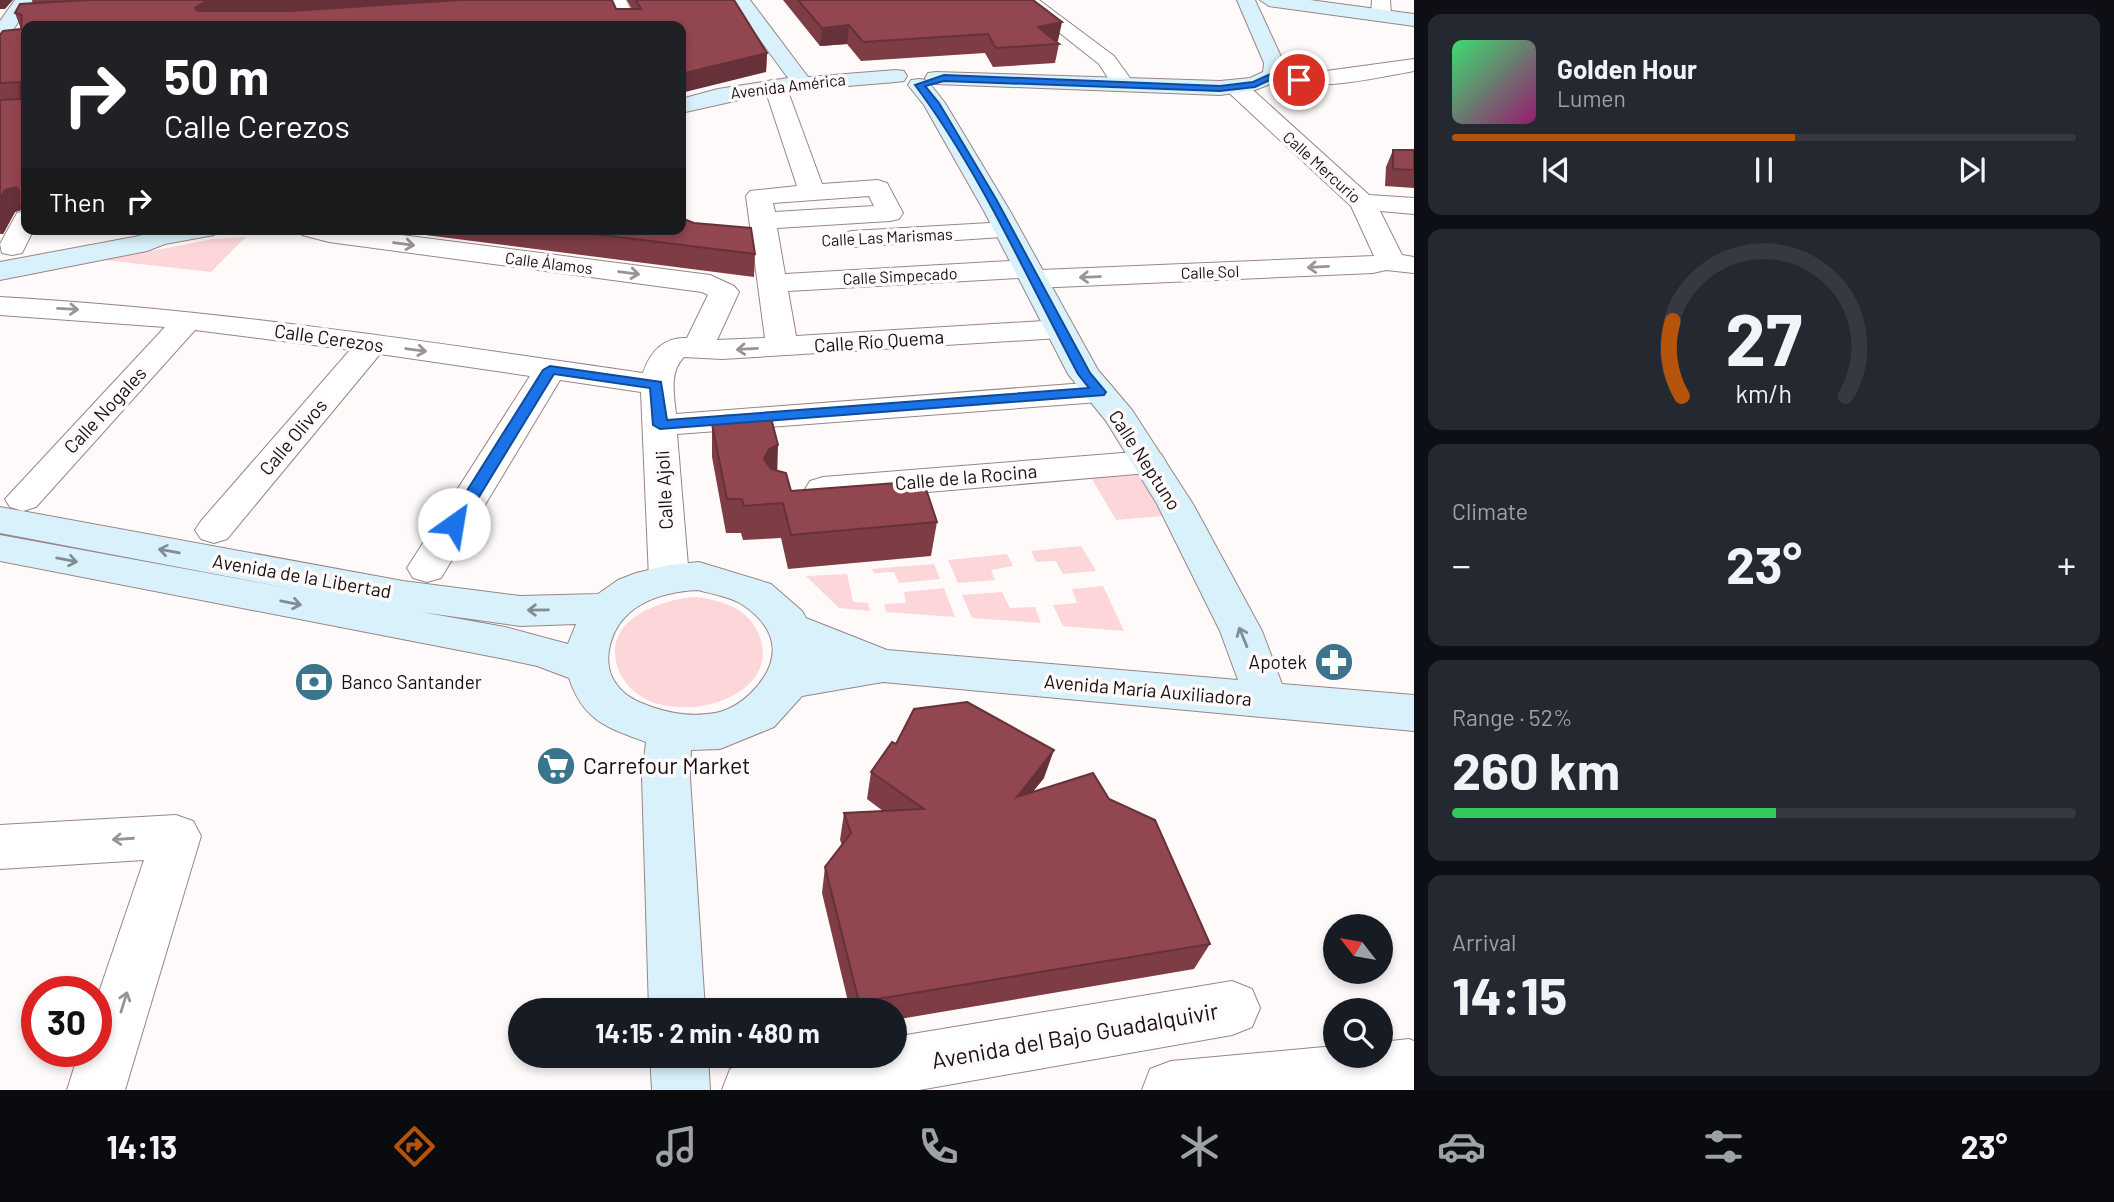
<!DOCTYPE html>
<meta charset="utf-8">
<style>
:root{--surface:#171b24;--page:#242831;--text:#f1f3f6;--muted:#9ea1a6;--line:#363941;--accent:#b45309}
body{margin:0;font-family:Barlow,sans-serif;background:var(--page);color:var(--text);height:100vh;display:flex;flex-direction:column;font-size:26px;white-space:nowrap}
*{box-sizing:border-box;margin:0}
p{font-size:23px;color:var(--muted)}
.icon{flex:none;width:38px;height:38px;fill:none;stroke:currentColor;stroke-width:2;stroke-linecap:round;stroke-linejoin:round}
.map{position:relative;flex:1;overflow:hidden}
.details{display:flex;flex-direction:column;gap:14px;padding:14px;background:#0d0f14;width:700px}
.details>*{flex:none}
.hud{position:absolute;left:21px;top:21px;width:665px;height:214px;border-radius:14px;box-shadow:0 4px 10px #0003;background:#202124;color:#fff;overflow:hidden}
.needle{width:46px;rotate:301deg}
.buttons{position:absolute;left:1323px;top:914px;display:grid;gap:14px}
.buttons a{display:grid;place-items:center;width:70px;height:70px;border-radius:50%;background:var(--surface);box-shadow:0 4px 10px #0003;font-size:35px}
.speed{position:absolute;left:21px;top:976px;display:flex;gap:14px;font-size:35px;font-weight:700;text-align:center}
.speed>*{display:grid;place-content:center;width:91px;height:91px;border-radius:50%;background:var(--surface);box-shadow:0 4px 10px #0003;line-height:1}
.speed .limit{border:10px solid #d22;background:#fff;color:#111}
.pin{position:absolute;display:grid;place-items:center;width:60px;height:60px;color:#fff;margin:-30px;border:4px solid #fff;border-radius:50%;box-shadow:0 2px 7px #0007}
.me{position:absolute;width:77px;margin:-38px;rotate:32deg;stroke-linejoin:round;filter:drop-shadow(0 0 5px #0008)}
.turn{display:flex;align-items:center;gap:24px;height:147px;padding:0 28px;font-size:32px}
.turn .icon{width:91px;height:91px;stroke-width:2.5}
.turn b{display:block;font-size:49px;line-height:60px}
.then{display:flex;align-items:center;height:66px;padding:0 28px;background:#0003;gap:14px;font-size:26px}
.big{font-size:52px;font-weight:700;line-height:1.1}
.details .widget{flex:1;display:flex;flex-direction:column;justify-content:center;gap:10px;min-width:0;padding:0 24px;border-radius:14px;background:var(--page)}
.details .dial{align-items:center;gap:0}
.dial svg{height:182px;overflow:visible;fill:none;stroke:var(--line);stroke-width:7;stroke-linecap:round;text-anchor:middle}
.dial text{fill:var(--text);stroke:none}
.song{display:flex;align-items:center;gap:21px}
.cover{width:84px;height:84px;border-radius:10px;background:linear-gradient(135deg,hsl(140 70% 55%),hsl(320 70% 35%))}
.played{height:7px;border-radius:4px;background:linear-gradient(90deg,var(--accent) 55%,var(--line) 55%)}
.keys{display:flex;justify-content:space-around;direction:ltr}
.heat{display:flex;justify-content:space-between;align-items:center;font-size:38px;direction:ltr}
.charge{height:10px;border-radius:5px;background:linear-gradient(90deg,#34c759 52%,var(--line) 0)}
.trip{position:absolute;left:508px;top:998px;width:399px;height:70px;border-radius:35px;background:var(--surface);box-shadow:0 4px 10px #0003;font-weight:700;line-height:70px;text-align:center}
.tab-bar{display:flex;height:112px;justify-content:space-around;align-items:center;background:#090b0e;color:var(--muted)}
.tab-bar .icon{width:49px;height:49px}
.tab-bar .on{color:var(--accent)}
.tab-bar b{font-size:32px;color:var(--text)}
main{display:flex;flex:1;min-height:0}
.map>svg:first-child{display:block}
.green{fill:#fcd6d8}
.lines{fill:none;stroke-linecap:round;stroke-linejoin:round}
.street-casing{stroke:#9b8486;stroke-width:2}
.secondary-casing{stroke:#9b8486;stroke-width:2}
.street{fill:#fff;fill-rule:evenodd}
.secondary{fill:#d8f1fb;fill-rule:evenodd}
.wall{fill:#7e3c45}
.shaded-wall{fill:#663138}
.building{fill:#924650;stroke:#663138;stroke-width:2}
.oneway{stroke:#989494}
.oneway2{stroke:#828c92}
.route{fill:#1a73e8;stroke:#114b97;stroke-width:2}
.labels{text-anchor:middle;stroke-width:7;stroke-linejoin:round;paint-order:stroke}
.far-street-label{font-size:16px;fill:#191111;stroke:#fffafa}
.street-label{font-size:19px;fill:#191111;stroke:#fffafa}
.poi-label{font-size:19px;fill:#191111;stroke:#fffafa;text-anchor:end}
.near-poi-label{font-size:23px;fill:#191111;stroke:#fffafa;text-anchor:start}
.near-street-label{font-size:23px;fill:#191111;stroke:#fffafa}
</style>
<main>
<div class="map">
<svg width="1414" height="1090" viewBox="0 0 1414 1090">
<rect width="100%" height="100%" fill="#fffafa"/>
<g class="green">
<polygon points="246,237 211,272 104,260 213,239"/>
<polygon points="1138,475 1163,516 1116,520 1092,479"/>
<polygon points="1081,546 1096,571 1063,574 1056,561 1036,562 1031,551"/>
<polygon points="1007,554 1013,566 991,570 995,580 958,583 948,560"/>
<polygon points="934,564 940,579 899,583 894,572 874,573 872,569"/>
<polygon points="847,574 853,602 868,603 870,611 839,608 806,576"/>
<polygon points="1103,586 1124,631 1063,626 1053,605 1077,603 1072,589"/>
<polygon points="944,588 955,617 886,612 884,604 906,603 904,592"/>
<polygon points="1002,592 1010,608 1035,607 1041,623 972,618 962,595"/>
<path d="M696 597C711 599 724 602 737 609 762 624 773 659 751 682 719 716 636 720 618 668 601 620 661 599 696 597Z"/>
</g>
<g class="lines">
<g class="street-casing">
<g id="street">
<polygon points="608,0 626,0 639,26 619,26"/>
<polygon points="1018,0 1039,0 1114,56 1135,85 1132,90 1116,90 1099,64"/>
<polygon points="1372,0 1390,0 1391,16 1388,20 1374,20 1371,16"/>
<path d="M1414 59V71C1365 80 1314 92 1265 80L1262 75 1265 70 1273 69 1326 71Z"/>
<path d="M775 80 783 81 786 86 822 184 878 180 887 183 903 213 899 219 890 221 777 228 785 274 1028 260 1038 263 1041 270 1374 256 1351 206 1227 91 1224 86 1227 81H1243L1369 195 1414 198V214L1380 211 1402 255 1414 257V273L1386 270 1373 273 1034 288 1024 285 1020 278 788 291 796 336 1060 320 1071 323 1075 329 1071 335 1060 338 722 359 684 357C669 372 674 394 676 414L1099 382 1111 385 1115 392 1111 399 1099 402 677 434 689 578 683 588 669 592 655 588 649 578 641 392 560 380 441 578 427 582 413 578 407 568 530 376 380 354 227 539 214 543 201 539 195 530 201 521 350 350 329 347 195 330 36 507 23 511 10 507 5 499 165 327 0 315V297C216 309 429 342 643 373 650 352 663 337 687 338L708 295 702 292 329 242 302 235 299 229H355L710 275 734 286 739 292 717 340 765 338 746 196 750 191 797 186 764 86 767 81ZM869 196 874 206 775 212 773 203Z"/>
<polygon points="26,211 26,229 34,229 22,253 12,255 2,253 0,244 17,213"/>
<polygon points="1007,222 1017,224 1020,230 1017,236 852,247 842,245 838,239 842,233 852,231"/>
<polygon points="1148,451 1161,454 1166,462 1161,470 1148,473 823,501 810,497 805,489 810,481 823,477"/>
<polygon points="176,815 193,821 201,836 125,1090 67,1090 79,1052 96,1052 96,1001 144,860 0,869 0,825"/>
<path d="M1232 981 1252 989 1260 1008 1252 1027 1232 1035 919 1090H722L730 1069C782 1048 840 1055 894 1055V1037Z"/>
<polygon points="1409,1039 1414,1041 1414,1090 1142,1090 1150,1069 1171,1061 1335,1046 1335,1055 1381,1055 1381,1042"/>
</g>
</g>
<g class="secondary-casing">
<g id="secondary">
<polygon points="15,0 33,0 7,39 0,41 0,21"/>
<polygon points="731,0 750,0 808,77 896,70 904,71 907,76 904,81 896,82 775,92 681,113 681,99 718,89 788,78"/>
<polygon points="1237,0 1255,0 1284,63 1281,80 1255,90 1220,95 936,84 928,83 925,78 928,73 936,72 1220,81 1250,78 1263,72 1264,63"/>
<polygon points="1260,0 1310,0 1414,14 1414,26 1269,6"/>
<path d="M919 79 927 80 945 103 1010 211 1098 370 1132 410 1193 504 1262 631 1282 684 1414 695V731L883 682 802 696 774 727 720 749 691 750 690 777 705 1010H649L642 777 646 742C608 728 583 721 569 678L537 666 505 659 0 561V535L299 590 0 533V507L403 581 520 596 598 594 618 580 636 573 669 565 699 562 771 584 802 611 806 618 887 650 1238 680 1220 631 1157 504 1106 421 1068 374 984 211 924 105 908 85 911 80ZM698 590C712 594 731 597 743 605 780 630 782 662 751 693 742 702 728 711 715 713 693 717 672 714 652 707 638 702 626 697 617 685 609 675 607 662 609 650 617 606 658 592 698 590ZM421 612 520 626 576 624 568 644 505 627Z"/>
<polygon points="155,229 217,229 214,235 165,244 147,251 0,280 0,262 139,236"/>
<polygon points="650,1055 708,1055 710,1090 652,1090"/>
</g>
</g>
<use href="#street" class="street"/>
<use href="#secondary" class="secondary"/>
</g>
<g class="wall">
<polygon points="32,0 612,0 616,9 632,9 627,0 734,0 767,53 766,72 26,26 26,221 21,210 15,212 3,234 0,234 0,35 21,29 15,13 33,3"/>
<polygon points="783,0 1033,0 1058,41 1056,41 1059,44 1055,63 993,67 985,53 861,61 847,44 820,46"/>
<polygon points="1393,150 1414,150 1414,188 1385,186 1386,167"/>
<polygon points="32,229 99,229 34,235"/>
<polygon points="378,229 681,229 755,254 754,277"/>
<polygon points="724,416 777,470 791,491 911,488 937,522 931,556 788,569 781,538 743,540 741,533 726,533 712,457 712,424 724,423"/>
<polygon points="896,744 1044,778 1033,791 1109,799 1210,944 1194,969 894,1020 894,1010 850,1010 822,893 825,867 842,845 840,840 844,813 883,811 867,799 871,772"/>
</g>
<g class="shaded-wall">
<polygon points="0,0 13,0 5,9 0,9"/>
<polygon points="208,0 473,0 200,26 195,8"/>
<polygon points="1062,22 1058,41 1034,45 1038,27"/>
<polygon points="849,25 847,44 820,46 822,28"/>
<polygon points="767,53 766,72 681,93 681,74"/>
<polygon points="16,187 24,206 19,205 21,210 15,212 3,234 0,228 0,199 5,190"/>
<polygon points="778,445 777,479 764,459 769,449"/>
<polygon points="1054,750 1044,778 1008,823 1017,797"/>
</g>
<g class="building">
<polygon points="88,0 208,0 195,8 198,11 290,11 459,0 612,0 616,9 641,9 636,0 734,0 767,53 681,74 681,26 26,26 26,207 19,205 19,190 16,187 5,190 0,199 0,100 20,99 20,82 0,83 0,35 3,31 21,29 22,15 15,13 20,4"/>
<polygon points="798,0 1033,0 1062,22 1038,27 1059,44 996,48 988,34 863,42 849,25 822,28"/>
<polygon points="1393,150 1414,150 1414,170 1393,169"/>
<polygon points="681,218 694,223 751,228 755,254 554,229 681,229"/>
<polygon points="770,414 778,445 769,449 764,459 771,469 786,473 791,491 909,482 911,488 925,486 937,522 791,535 783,503 744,506 742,499 727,499 712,424 725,423 724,416"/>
<polygon points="967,702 1054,750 1017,797 1093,773 1109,799 1155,820 1210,944 859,1002 825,867 851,833 844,813 924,809 871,772 892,742 896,744 914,709"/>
</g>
<defs><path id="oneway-shaft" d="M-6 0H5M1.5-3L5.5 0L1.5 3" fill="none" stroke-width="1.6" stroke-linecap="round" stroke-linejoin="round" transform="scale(1.75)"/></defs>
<g class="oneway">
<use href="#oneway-shaft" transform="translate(404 244) rotate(7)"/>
<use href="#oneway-shaft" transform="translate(1318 267) rotate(177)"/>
<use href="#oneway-shaft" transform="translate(629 273) rotate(7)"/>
<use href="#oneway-shaft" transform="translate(1090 277) rotate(178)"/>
<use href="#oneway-shaft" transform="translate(68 309) rotate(3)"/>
<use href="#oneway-shaft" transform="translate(747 349) rotate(177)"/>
<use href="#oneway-shaft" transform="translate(416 350) rotate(8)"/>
<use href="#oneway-shaft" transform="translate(123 839) rotate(176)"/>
<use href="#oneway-shaft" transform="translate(124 1002) rotate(-73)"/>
</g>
<g class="oneway2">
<use href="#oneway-shaft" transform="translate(169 551) rotate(-170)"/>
<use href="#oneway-shaft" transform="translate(67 560) rotate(11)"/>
<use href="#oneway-shaft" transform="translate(291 603) rotate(11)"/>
<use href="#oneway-shaft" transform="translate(538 610) rotate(179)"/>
<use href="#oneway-shaft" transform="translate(1243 637) rotate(-112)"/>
</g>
<path class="route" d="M1273 73 1303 80 1299 82 1274 78 1255 87 1220 91 944 81 925 86 939 103 996 199 1090 373 1106 392 1104 395 660 429 653 425 650 388 554 374 460 528H449L446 524 543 370 550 366 661 382 667 420 1089 388 1078 374C1028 280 979 170 915 85L944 75 1220 86 1253 82Z"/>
<defs>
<g id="pharmacy-disc" transform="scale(2.0125)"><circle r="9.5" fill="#3a748d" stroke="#fffafa"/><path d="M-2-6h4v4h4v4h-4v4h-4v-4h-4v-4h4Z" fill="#fff"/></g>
<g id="bank-disc" transform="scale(2.0125)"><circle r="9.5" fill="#3a748d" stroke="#fffafa"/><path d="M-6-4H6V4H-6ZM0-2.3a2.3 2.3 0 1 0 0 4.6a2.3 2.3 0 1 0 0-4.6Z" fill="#fff"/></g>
<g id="supermarket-disc" transform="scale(2.0125)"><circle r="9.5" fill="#3a748d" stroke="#fffafa"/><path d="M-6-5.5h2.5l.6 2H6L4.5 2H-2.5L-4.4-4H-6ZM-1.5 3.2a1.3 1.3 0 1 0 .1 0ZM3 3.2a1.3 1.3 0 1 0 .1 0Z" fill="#fff"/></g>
</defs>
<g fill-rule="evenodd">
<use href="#pharmacy-disc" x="1334" y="662"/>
<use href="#bank-disc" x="314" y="682"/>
<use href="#supermarket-disc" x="556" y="766"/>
</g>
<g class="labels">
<g class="far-street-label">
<text transform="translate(788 86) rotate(-7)" y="6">Avenida América</text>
<text transform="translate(1322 167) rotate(42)" y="6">Calle Mercurio</text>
<text transform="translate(887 237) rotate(-3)" y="6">Calle Las Marismas</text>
<text transform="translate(549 263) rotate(7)" y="6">Calle Álamos</text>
<text transform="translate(1210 272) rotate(-2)" y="6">Calle Sol</text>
<text transform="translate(900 276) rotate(-3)" y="6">Calle Simpecado</text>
</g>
<g class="street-label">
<text transform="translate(329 338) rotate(8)" y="7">Calle Cerezos</text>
<text transform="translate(879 341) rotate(-4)" y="7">Calle Río Quema</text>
<text transform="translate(105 410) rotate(-47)" y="7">Calle Nogales</text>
<text transform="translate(293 437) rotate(-50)" y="7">Calle Olivos</text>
<text transform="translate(1145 460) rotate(57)" y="7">Calle Neptuno</text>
<text transform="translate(966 477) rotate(-5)" y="7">Calle de la Rocina</text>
<text transform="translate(664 490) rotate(-93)" y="7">Calle Ajoli</text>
<text transform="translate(302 576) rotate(10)" y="7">Avenida de la Libertad</text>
<text transform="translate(1148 690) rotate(5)" y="7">Avenida María Auxiliadora</text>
</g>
<g class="poi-label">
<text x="1307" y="669">Apotek</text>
<text x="341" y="689" text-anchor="start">Banco Santander</text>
</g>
<g class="near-poi-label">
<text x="583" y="774">Carrefour Market</text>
</g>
<g class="near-street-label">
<text transform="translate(1075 1036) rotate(-10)" y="8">Avenida del Bajo Guadalquivir</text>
</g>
</g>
</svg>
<div class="buttons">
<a><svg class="needle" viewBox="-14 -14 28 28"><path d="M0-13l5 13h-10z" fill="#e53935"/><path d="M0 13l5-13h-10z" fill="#9ea1a6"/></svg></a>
<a><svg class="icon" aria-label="search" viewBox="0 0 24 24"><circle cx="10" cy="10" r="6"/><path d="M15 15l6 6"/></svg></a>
</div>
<div class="speed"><div class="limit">30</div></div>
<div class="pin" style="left:1299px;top:80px;background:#d93025"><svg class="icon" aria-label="arrive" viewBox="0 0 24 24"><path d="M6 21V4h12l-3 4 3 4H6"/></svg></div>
<svg class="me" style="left:454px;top:524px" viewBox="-20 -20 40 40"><circle r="19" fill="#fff"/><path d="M0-13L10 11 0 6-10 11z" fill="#1a73e8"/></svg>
<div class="trip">14:15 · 2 min · 480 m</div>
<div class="hud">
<div class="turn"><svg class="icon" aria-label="right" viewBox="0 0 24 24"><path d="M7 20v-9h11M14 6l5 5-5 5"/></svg><div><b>50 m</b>Calle Cerezos</div></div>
<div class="then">Then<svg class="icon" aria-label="right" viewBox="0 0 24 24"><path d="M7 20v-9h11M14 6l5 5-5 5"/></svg></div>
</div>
</div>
<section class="details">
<div class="widget">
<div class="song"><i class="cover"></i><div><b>Golden Hour</b><p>Lumen</p></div></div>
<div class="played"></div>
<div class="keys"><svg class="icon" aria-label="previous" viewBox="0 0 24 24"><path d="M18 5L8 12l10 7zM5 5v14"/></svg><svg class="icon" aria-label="pause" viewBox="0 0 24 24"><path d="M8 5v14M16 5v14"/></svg><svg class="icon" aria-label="next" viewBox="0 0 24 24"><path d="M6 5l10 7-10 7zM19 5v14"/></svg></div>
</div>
<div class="widget dial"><svg viewBox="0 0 100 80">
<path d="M14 69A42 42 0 1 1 86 69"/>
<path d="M14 69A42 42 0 0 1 10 36" stroke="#b45309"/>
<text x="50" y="56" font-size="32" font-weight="700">27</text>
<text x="50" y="72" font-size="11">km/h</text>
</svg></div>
<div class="widget"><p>Climate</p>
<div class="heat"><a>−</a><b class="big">23°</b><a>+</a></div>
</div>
<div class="widget"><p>Range · 52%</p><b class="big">260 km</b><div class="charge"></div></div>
<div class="widget"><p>Arrival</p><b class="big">14:15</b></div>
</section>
</main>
<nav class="tab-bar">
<b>14:13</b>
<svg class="icon on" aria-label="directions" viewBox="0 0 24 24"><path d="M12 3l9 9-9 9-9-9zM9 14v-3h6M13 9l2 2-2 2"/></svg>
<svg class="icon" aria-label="music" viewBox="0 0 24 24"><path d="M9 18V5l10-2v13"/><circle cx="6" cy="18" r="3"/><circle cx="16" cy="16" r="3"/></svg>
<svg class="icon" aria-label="phone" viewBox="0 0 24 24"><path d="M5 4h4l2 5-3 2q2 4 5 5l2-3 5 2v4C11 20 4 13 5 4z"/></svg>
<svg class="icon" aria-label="climate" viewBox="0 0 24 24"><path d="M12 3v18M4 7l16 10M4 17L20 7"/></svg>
<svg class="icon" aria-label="car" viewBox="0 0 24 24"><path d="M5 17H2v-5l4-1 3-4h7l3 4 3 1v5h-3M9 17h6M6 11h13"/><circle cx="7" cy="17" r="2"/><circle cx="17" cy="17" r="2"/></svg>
<svg class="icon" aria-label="filters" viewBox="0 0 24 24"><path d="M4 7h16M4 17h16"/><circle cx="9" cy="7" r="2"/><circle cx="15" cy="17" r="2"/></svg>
<b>23°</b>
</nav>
